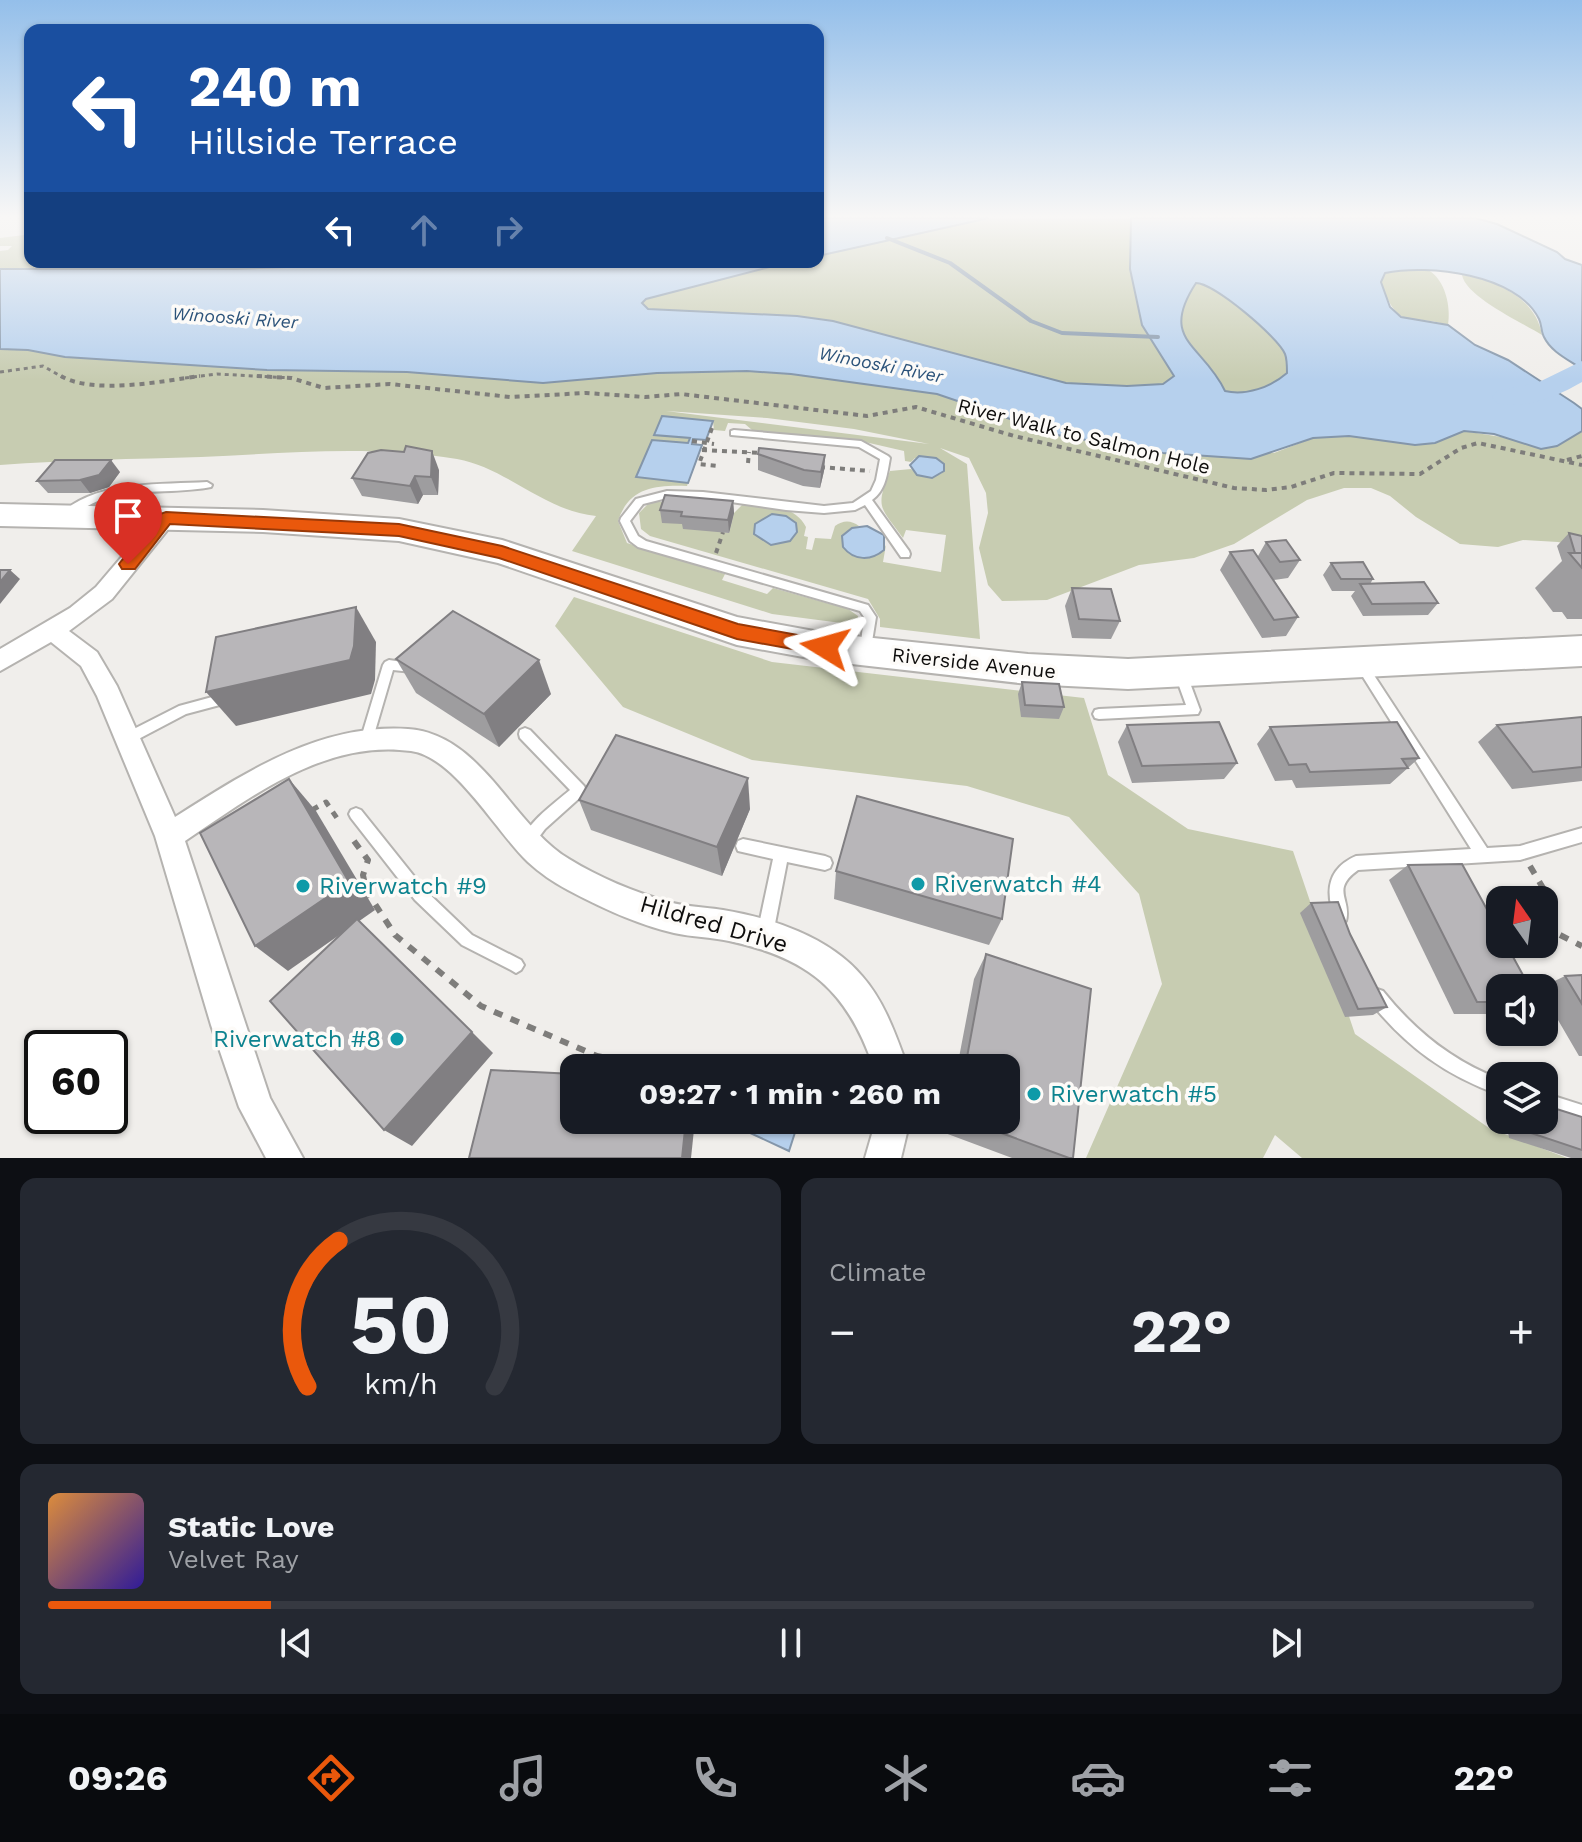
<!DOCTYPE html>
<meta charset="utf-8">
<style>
:root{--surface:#171b24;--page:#242831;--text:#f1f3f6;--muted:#9ea1a6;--line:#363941;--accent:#ea580c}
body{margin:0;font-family:"Work Sans",sans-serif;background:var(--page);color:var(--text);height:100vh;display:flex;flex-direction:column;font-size:30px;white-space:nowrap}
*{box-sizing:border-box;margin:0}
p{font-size:26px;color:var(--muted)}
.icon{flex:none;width:44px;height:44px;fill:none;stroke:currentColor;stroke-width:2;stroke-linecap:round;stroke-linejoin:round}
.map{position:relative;height:1158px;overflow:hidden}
.details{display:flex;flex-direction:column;gap:20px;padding:20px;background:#0d0f14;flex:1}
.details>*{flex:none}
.banner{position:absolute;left:24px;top:24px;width:800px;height:244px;border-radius:16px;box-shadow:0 2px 6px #0004;background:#1a4fa0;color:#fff;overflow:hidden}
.needle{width:52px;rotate:346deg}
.controls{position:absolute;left:1486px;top:886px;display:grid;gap:16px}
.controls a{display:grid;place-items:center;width:72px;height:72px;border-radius:16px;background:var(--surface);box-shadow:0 2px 6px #0004;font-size:40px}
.speed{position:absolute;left:24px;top:1030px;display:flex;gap:16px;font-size:40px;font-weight:700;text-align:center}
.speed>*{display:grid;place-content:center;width:104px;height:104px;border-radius:50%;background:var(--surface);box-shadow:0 2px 6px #0004;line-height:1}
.speed .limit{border:4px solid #111;border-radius:12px;background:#fff;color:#111}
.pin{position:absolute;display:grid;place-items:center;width:68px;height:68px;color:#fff;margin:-82px -34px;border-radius:50% 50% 50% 0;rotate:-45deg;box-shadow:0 0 8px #0007}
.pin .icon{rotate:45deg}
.me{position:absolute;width:88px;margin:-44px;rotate:278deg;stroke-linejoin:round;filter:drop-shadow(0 0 6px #0008)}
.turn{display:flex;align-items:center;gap:28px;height:168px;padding:0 32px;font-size:36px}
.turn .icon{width:104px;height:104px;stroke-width:2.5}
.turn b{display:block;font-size:56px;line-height:68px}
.lanes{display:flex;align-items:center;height:76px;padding:0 32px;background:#0003;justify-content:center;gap:40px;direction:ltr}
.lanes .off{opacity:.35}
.big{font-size:60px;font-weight:700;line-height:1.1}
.details .tile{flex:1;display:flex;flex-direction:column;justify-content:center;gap:12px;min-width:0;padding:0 28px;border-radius:16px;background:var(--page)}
.details .dial{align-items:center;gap:0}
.dial svg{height:208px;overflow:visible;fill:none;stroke:var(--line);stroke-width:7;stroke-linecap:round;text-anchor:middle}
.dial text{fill:var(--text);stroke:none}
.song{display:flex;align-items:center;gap:24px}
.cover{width:96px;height:96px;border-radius:12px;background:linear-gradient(135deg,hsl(30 70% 55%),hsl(250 70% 35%))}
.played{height:8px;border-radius:4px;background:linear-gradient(90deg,var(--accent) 15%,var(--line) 15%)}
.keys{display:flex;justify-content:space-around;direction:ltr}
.heat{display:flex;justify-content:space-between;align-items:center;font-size:44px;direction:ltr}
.details .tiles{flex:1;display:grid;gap:20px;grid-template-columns:1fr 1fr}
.tile:last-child{grid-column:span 2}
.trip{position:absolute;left:560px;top:1054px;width:460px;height:80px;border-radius:16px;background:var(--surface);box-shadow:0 2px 6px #0004;font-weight:700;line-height:80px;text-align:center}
.menu{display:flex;height:128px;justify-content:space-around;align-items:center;background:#090b0e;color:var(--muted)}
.menu .icon{width:56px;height:56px}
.menu .active{color:var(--accent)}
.menu b{font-size:36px;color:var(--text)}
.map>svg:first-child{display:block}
.green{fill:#c7ccb1;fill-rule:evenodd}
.water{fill:#b6d0ed;stroke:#8496aa;stroke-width:2;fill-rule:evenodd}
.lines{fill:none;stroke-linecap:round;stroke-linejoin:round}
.stream{stroke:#8496aa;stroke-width:4}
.river{fill:#b6d0ed;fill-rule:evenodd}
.lane-casing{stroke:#b5b3b0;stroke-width:4}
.street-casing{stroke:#b5b3b0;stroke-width:4}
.primary-casing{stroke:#b5b3b0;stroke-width:4}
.path-far3{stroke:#7e7d7b;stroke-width:3;stroke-dasharray:4 4;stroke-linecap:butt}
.path-far2{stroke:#7e7d7b;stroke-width:4;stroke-dasharray:5 5;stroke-linecap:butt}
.path-far1{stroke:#7e7d7b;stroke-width:5;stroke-dasharray:7 7;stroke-linecap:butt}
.path{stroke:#7e7d7b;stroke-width:6;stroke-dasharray:9 9;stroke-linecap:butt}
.lane{fill:#fff;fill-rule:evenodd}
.street{fill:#fff;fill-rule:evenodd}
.primary{fill:#fff;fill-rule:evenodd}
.wall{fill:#9e9d9f}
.shaded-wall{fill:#817f82}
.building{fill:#b8b6b9;stroke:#817f82;stroke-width:2}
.route{fill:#ea580c;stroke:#983908;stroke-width:2}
.culture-dot{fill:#0f9aa8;stroke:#fdfbf8;stroke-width:3}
.labels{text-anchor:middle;stroke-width:7;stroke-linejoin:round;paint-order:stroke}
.far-water-label{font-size:18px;font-style:italic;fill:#2c537a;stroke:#fdfbf8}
.street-label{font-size:20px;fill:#0f0e0d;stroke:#fdfbf8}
.near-culture-label{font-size:24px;fill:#0d838f;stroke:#fdfbf8;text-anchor:start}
.near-street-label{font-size:24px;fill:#0f0e0d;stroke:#fdfbf8}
</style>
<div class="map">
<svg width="1582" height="1158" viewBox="0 0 1582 1158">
<rect width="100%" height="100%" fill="#f0eeeb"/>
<g class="green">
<polygon points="989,218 1131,218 1130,269 1142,325 1175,376 1163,384 1127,386 1066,383 833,321 797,316 648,309 642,303 646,299 776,265 818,262 818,256"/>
<polygon points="30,227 30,240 26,246 30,246 30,262 415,262 236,269 0,269 0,251 8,250 12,246 0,246 0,238 24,235"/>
<path d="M1407 268C1413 269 1422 268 1428 270 1446 280 1451 308 1448 325 1407 312 1401 334 1380 282L1385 273Z"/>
<path d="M1462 275C1496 280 1536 298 1542 335 1523 323 1466 297 1462 275Z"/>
<path d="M1196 283C1214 283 1277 337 1285 354 1287 359 1287 368 1287 373 1271 387 1246 396 1225 391 1203 343 1158 342 1196 283Z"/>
<path d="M0 349 28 350 65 357 267 370 407 372 543 383 657 373 747 371 791 374 902 387 1274 453 1313 438 1349 436 1415 445 1435 443 1464 431 1557 446 1582 431V548L1558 542 1523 540 1498 547 1460 544 1416 517 1390 496 1371 488H1344L1307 500 1234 544 1194 558 1139 565 1047 600 1002 601 988 585 979 548 988 513 986 493 969 458 940 448 967 464 980 639 880 627V619L868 599 650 536 641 529 639 513 650 502H662L684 525 729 533 734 513 742 505C764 503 795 505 806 527L804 536 808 537 806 549 812 550 815 538 831 539 835 526C843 520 851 520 859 526L852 528 853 556C865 559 880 558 886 545L883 562 941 572 946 535 906 530 903 538C880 506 875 509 890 471L911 469 922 477 941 474 945 468 915 458 911 462 905 461 904 451 865 442 752 430 745 424 728 423 725 431 714 430 713 421 690 438 688 444 652 440 637 477 688 483 687 486C656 485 629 487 618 521L627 543 725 574 722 580 767 594 773 588 848 609 858 616 857 625 772 614 572 551 596 516C544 511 507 468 457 459 373 445 286 453 201 457 134 459 67 460 0 465ZM666 411 767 418 854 429 929 444Z"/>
<polygon points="574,597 772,662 1084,698 1108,775 1188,829 1293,851 1355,1034 1489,1128 1567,1158 1302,1158 1275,1135 1263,1158 1086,1158 1162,984 1139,894 1069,817 967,786 752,760 623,707 555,626"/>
</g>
<g class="water">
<polygon points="818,218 989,218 818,256"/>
<path d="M1131 218H1475L1497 224 1557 252 1565 259 1582 265V369C1569 360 1551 352 1544 337 1541 332 1542 325 1539 319 1517 274 1428 264 1385 273L1381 282 1390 307 1401 317 1448 325 1475 345 1508 360 1574 403 1582 409V431L1557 446 1541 449 1494 434 1464 431 1435 443 1415 445 1349 436 1313 438 1251 459 1163 453 1057 435 937 394 791 374 747 371 657 373 543 383 407 372 267 370 65 357 28 350 0 349V269H236L415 262H789L646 299 642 303 648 309 797 316 833 321 1066 383 1127 386 1163 384 1174 376 1142 325 1130 269ZM1196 283C1214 283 1278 337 1285 354 1287 359 1287 368 1287 373 1271 387 1246 396 1225 391 1203 344 1158 341 1196 283Z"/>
<polygon points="662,416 713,421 706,440 693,439 692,444 702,445 688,483 636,477 652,440 688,443 690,438 654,435"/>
<polygon points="919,456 936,458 944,464 944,471 932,478 917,475 910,465"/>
<polygon points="772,514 786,516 796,523 797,532 790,541 771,545 754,534 755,524"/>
<path d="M867 526 884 535V550C871 561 854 561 843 547L842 536 852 528Z"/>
<polygon points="722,1120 799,1120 789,1151"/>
</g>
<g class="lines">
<polyline class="stream" points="887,238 950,263 1031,321 1062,333 1158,337"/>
<path class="river" d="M1582 361V382C1558 396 1525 410 1497 403L1492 397 1497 391 1537 383Z"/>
<g class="lane-casing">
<g id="lane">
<path d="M734 430 861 441 888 456 890 458C887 474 886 490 872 500L909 551 910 554 909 557H901L865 505 855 510 824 513 786 510 703 498H667L643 504 630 521 638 536 646 541 868 605 876 617 870 654 866 656 862 654 860 651 864 617 860 611 638 547 630 541 620 521 621 518 636 499 667 491 703 492 824 506 853 503 871 491 876 480 880 459 859 447 731 435V431Z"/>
<path d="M207 482 212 485 211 487C175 494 139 488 104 499 89 503 78 513 65 519L60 515C94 480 161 485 207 482Z"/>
<polygon points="389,660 416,664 418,667 416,670 412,672 393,670 373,738 372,742 367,744 362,742 361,738 383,665 385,662"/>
<path d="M1362 661 1366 663 1487 848 1520 846 1582 828V842L1520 860 1358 870C1330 890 1352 899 1346 921L1341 923 1336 921C1325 894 1326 869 1356 856L1471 849 1358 669 1356 666 1358 663Z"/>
<polygon points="1180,667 1184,669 1186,672 1200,710 1198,714 1099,719 1095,718 1093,714 1095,710 1099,709 1186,705 1174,672 1176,669"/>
<polygon points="227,693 231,694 233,698 231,702 186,714 129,744 124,742 123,738 124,734 179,706"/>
<path d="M525 728 530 730 584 786 586 790 584 794 545 829 533 845 528 847 523 845 521 840C532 819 552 805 570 790L520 738 519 734 520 730Z"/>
<polygon points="356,808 361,810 425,890 472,935 521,960 524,965 521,970 516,973 511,970 462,945 415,900 351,818 349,814 351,810"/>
<polygon points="743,839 825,856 830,858 832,863 830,868 825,870 787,862 773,934 770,939 765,942 760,939 757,934 773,859 738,851 736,846 738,841"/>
<path d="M1377 989 1383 991C1415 1031 1452 1061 1500 1079V1095C1445 1075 1408 1048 1371 1003L1369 997 1371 991Z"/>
<polygon points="1544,1093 1582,1105 1582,1123 1544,1109"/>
</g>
</g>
<g class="street-casing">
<g id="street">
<path d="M166 511 173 513 176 518 173 523 112 599 69 631 97 652 117 686 175 817C246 772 320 723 408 729 482 734 512 825 569 859 600 878 634 892 669 902 687 907 705 907 723 910 772 918 829 937 862 976 885 1002 896 1036 908 1068H874C847 990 809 958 729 941 711 937 692 937 674 933 638 925 600 907 568 890 553 882 540 873 528 862 497 833 455 757 411 751 325 739 251 797 185 841L270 1098 303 1158H266L239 1107 211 1025 155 836 97 696 81 666 51 642 0 671V649L70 608 96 587 159 513Z"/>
<polygon points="876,1120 910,1120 901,1158 865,1158"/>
</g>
</g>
<g class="primary-casing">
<polygon id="primary" points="0,504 263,510 399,519 502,540 737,617 825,633 1028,654 1128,659 1582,636 1582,666 1128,689 1028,684 825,661 737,645 498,563 399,541 263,532 0,526"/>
</g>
<g class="path-far3">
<polyline points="0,372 43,366 64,378"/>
<polyline points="185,378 217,374 292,378"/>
</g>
<g class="path-far2">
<path d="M61 376C93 395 164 381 200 376"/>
<polyline points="257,376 291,378 324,388 390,384 510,397 586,393 645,397 681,394 867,416 916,407 1014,436 1234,488 1266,490 1291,487 1334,473 1420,474 1461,448 1478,443 1582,465"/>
<polyline points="712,428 699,464 718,466"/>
<polyline points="692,441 714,444"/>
<polyline points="702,450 761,453"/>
<polyline points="1567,460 1582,456"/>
<polyline points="748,463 749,452"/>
<polyline points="820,467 870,471"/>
<polyline points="716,553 723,532"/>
</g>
<polyline class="path-far1" points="312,810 326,802 339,821"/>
<g class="path">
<polyline points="354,841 368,860 363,875 366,890 395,935 481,1006 597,1056 656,1068"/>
<polyline points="1530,866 1543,888 1542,897 1537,900"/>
<polyline points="1544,927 1582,946"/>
</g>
<use href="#lane" class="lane"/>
<use href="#street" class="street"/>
<use href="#primary" class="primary"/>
</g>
<g class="wall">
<polygon points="758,454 825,455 824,471 820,488 803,486 758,470"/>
<polygon points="439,470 438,495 423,495 418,504 362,496 352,478"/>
<polygon points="120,472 109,487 90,493 48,493 37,481"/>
<polygon points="733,501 734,513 729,533 683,529 682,524 662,523 660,510"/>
<polygon points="1569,533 1582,536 1582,619 1567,619 1562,612 1553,612 1535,588 1562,561 1557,546"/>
<polygon points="1266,542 1300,560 1288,578 1274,580 1298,617 1286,636 1262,638 1220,570 1230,552 1258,556"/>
<polygon points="1331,563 1373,579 1370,584 1438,603 1428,615 1363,616 1351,596 1355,591 1332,591 1323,575"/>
<polygon points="1072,588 1120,621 1111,639 1072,638 1065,606"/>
<polygon points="396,659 551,694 499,747 416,693"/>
<polygon points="1022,682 1064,707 1059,719 1021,717 1018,694"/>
<polygon points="1582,717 1582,781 1512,789 1478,742 1497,725"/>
<polygon points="1127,725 1237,763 1224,779 1132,783 1118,742"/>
<polygon points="1270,727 1419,758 1390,784 1296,788 1292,780 1275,781 1257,744"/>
<polygon points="579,800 750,809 722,876 591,830"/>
<polygon points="1408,865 1500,988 1500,1014 1454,1014 1389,880"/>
<polygon points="836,871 1002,919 989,945 834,899"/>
<polygon points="1311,903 1350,934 1387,1007 1373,1015 1345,1017 1300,913"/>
<polygon points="986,954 1073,1158 1012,1158 945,1133 948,1120 1006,1120 1006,1068 957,1068 974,979"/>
<polygon points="1582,975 1582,1056 1579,1056 1544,996 1544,988 1540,988 1565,976"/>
<polygon points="1582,1117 1582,1158 1571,1158 1509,1138 1506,1120 1544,1120"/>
</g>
<g class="shaded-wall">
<polygon points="432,451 439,470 438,495 431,477"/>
<polygon points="825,455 824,471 820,488 821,472"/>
<polygon points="111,460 120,472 109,487 90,493 80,480"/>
<polygon points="415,476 423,495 418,504 410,486"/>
<polygon points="733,501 734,513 729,533 728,520"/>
<polygon points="10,570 20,579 0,604 0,582"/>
<polygon points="356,607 376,642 375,680 371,694 236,726 206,692"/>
<polygon points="539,660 551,694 499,747 484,714"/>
<polygon points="748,778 750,809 722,876 717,847"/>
<polygon points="289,779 316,811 375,910 288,971 255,946"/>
<polygon points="472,1032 493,1053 412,1146 384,1130"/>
<polygon points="686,1120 695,1120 691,1158 682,1158"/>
</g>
<g class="building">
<polygon points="406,446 432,451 431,477 415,476 410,486 352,478 368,453 381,450 404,452"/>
<polygon points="759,448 825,455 821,472 804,470 758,454"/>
<polygon points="55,460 111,460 99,475 80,480 37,481"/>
<polygon points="665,495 733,501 728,520 681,516 682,512 660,510"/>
<polygon points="1569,533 1582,536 1582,553 1575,553"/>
<polygon points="1286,540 1300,560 1280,562 1266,542"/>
<polygon points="1253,550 1298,617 1274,620 1230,552"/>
<polygon points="1569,553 1582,553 1582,568"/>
<polygon points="1363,562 1373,579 1341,579 1331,563"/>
<polygon points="0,570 10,570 0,582"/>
<polygon points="1424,582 1438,603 1372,604 1360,584"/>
<polygon points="1072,588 1111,589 1120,621 1079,619"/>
<polygon points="356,607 354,646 350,660 206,692 216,637"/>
<polygon points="453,611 539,660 484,714 396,659"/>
<polygon points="1022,682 1059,684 1064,707 1025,705"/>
<polygon points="1582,717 1582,767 1533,772 1497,725"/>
<polygon points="1219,722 1237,763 1142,766 1127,725"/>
<polygon points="1397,722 1419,758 1402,759 1408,768 1310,772 1306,764 1289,765 1270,727"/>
<polygon points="616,735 748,778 717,847 579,800"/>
<polygon points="289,779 349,882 255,946 200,833"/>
<polygon points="857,796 1013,839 1002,919 836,871"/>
<polygon points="1462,864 1500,933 1500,944 1506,944 1530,988 1500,988 1500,1002 1477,1002 1408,865"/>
<polygon points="1338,902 1350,934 1387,1007 1358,1009 1311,903"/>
<polygon points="357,919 472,1032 384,1130 270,1001"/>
<polygon points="986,954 1091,989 1073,1158 1069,1158 966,1120 1006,1120 1006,1068 965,1068"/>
<polygon points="1582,975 1582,1004 1565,976"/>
<polygon points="491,1070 574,1074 574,1120 686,1120 682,1158 469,1158"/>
<polygon points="1544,1105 1582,1117 1582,1150 1528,1132 1525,1120 1544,1120"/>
</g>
<linearGradient id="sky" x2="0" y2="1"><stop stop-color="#94bfea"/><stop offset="0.57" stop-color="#f8f7f6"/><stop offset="1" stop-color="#f8f7f6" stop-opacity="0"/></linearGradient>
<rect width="1582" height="380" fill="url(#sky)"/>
<polygon class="route" points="166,512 399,524 502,546 738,624 825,640 832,642 835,647 832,653 825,655 737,639 499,558 399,536 170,524 135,569 122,569 119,564 122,560 160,514"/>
<g class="culture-dot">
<circle cx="918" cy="884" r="8"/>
<circle cx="303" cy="886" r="8"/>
<circle cx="397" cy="1039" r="8"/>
<circle cx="1034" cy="1094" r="8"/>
</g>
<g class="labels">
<g class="far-water-label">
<text transform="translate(235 318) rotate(4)" y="6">Winooski River</text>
<text transform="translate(881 365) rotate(11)" y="6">Winooski River</text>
</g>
<g class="street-label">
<text transform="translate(1084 436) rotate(14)" y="7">River Walk to Salmon Hole</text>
<text transform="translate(974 663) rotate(6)" y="7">Riverside Avenue</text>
</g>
<g class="near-culture-label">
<text x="934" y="892">Riverwatch #4</text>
<text x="319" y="894">Riverwatch #9</text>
<text x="381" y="1047" text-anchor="end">Riverwatch #8</text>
<text x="1050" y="1102">Riverwatch #5</text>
</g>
<g class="near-street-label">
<text transform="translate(714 924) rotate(16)" y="8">Hildred Drive</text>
</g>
</g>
</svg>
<div class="controls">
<a><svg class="needle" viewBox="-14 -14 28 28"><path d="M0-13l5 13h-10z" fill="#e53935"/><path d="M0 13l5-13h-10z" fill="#9ea1a6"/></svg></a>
<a><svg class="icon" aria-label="sound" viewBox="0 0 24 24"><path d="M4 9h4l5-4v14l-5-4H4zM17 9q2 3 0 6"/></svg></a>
<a><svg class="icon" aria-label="layers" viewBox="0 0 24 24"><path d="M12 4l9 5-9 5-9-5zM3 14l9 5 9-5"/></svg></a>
</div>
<div class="speed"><div class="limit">60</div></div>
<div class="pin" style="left:128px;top:564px;background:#d93025"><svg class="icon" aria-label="arrive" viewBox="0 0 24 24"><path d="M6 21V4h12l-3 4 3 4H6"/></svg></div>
<svg class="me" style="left:825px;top:647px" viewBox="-20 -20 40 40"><path d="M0-17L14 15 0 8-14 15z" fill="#ea580c" stroke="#fff" stroke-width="4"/></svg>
<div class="trip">09:27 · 1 min · 260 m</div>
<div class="banner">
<div class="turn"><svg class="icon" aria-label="left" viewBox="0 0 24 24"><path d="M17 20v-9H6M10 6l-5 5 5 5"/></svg><div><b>240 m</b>Hillside Terrace</div></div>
<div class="lanes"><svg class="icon" aria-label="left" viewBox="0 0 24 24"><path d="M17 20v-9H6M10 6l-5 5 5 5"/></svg><svg class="icon off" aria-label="ahead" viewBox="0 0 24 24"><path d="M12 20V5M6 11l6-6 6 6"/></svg><svg class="icon off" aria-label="right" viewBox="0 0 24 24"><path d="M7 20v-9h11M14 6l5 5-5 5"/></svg></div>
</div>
</div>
<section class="details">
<div class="tiles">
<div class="tile dial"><svg viewBox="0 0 100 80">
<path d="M14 69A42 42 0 1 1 86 69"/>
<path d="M14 69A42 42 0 0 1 26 13" stroke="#ea580c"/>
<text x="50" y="56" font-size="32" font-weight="700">50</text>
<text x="50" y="72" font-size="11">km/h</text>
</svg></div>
<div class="tile"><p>Climate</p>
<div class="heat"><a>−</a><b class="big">22°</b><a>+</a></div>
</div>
<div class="tile">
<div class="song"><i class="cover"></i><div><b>Static Love</b><p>Velvet Ray</p></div></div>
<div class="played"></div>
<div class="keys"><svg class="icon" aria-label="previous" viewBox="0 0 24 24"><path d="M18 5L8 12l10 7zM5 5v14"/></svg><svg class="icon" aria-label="pause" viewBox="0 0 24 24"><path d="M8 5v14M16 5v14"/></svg><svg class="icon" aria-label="next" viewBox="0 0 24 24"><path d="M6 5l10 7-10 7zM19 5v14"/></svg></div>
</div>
</div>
</section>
<nav class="menu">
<b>09:26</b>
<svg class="icon active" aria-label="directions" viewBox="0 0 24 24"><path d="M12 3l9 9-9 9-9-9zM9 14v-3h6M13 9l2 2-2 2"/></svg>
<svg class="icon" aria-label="music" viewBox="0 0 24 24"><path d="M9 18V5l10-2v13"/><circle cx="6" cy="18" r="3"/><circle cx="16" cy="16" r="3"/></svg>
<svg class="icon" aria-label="phone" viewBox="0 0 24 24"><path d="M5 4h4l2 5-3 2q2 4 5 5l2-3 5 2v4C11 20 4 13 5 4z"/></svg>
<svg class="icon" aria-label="climate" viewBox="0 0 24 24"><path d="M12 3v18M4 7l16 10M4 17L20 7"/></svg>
<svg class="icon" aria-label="car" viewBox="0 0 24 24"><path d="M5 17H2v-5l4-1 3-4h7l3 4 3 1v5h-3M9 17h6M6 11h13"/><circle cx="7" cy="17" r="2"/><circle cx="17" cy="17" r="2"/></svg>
<svg class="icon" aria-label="filters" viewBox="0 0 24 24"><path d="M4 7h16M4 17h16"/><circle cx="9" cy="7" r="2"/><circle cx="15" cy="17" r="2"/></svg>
<b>22°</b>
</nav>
